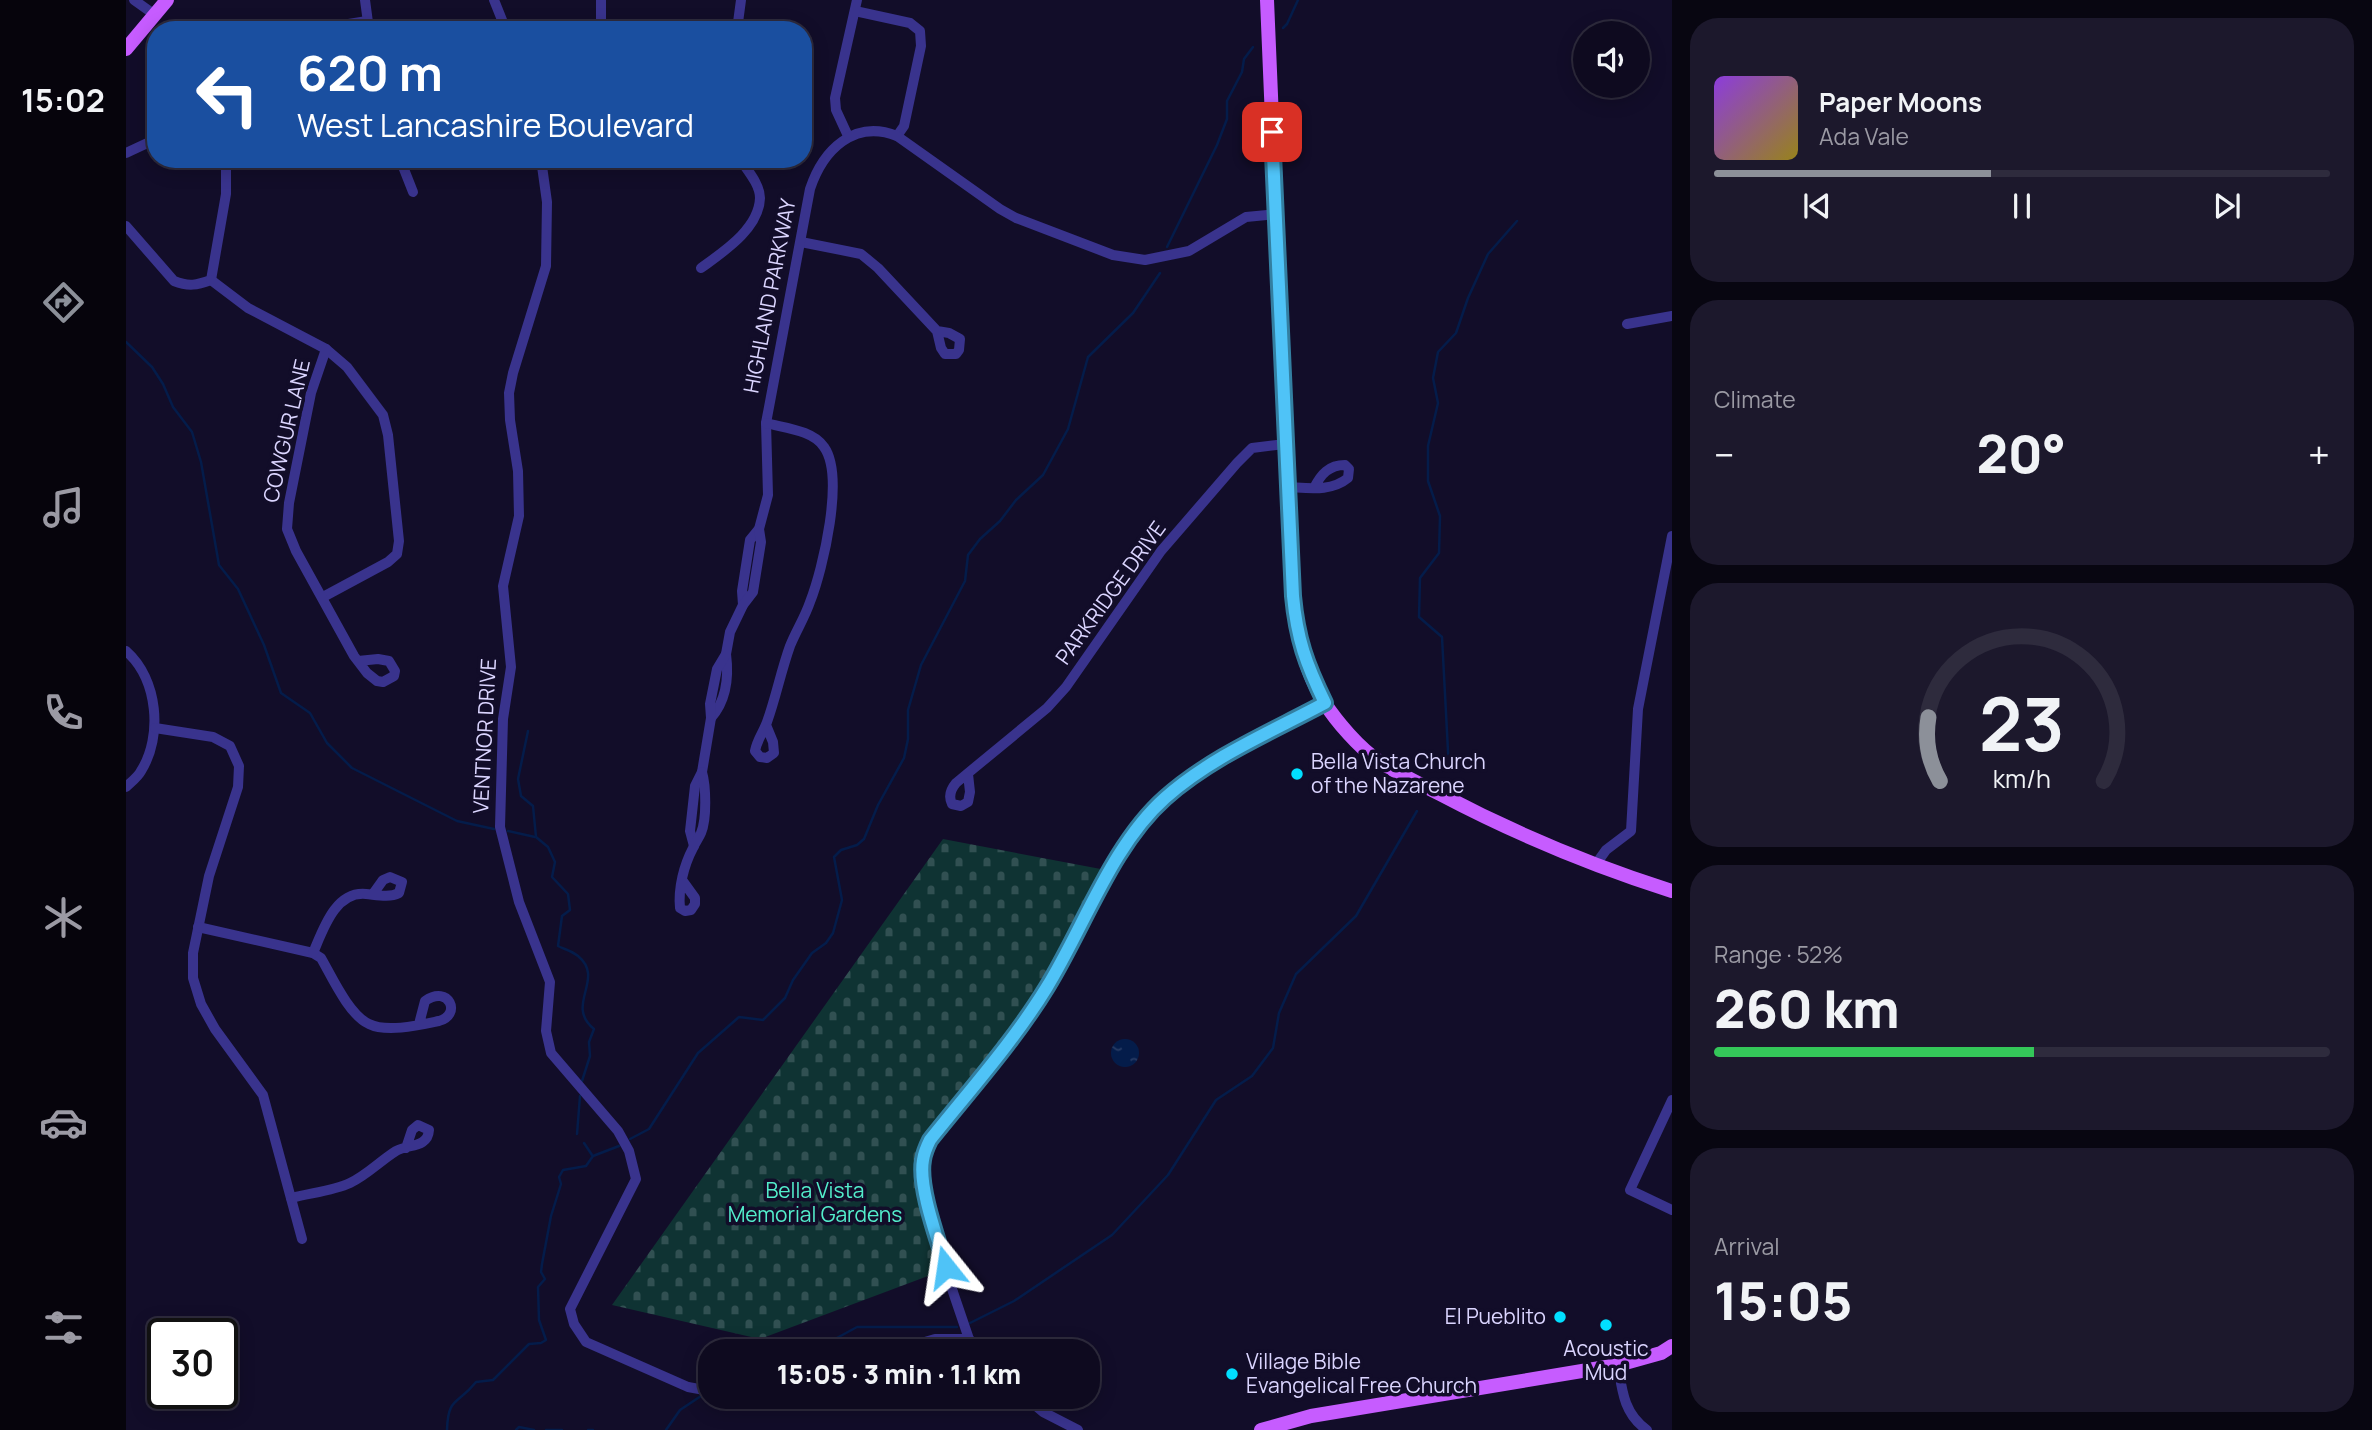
<!DOCTYPE html>
<meta charset="utf-8">
<style>
:root{--surface:#0e0a1f;--page:#1c182c;--text:#f1f3f6;--muted:#9b9aa4;--line:#2e2b3d;--accent:#8c9099}
body{margin:0;font-family:Manrope,sans-serif;background:var(--page);color:var(--text);height:100vh;display:flex;flex-direction:column;font-size:26px;white-space:nowrap}
*{box-sizing:border-box;margin:0}
p{font-size:23px;color:var(--muted)}
.icon{flex:none;width:38px;height:38px;fill:none;stroke:currentColor;stroke-width:2;stroke-linecap:round;stroke-linejoin:round}
.map{position:relative;flex:1;overflow:hidden}
.drawer{display:flex;flex-direction:column;gap:18px;padding:18px;background:#080611;width:700px}
.drawer>*{flex:none}
.guide{position:absolute;left:21px;top:21px;width:665px;height:147px;border-radius:28px;box-shadow:0 4px 18px #0003,0 0 0 2px var(--line);background:#1a4fa0;color:#fff;overflow:hidden}
.tools{position:absolute;left:1447px;top:21px;display:grid;gap:14px}
.tools a{display:grid;place-items:center;width:77px;height:77px;border-radius:50%;background:var(--surface);box-shadow:0 4px 18px #0003,0 0 0 2px var(--line);font-size:35px}
.speed{position:absolute;left:21px;top:1318px;display:flex;gap:14px;font-size:35px;font-weight:700;text-align:center}
.speed>*{display:grid;place-content:center;width:91px;height:91px;border-radius:50%;background:var(--surface);box-shadow:0 4px 18px #0003,0 0 0 2px var(--line);line-height:1}
.speed .limit{border:4px solid #111;border-radius:10px;background:#fff;color:#111}
.pin{position:absolute;display:grid;place-items:center;width:60px;height:60px;color:#fff;margin:-30px;border-radius:14px;box-shadow:0 4px 10px #0006}
.me{position:absolute;width:77px;margin:-38px;rotate:345deg;stroke-linejoin:round;filter:drop-shadow(0 0 5px #0008)}
.turn{display:flex;align-items:center;gap:24px;height:147px;padding:0 35px;font-size:32px}
.turn .icon{width:91px;height:91px;stroke-width:2.5}
.turn b{display:block;font-size:49px;line-height:60px}
.big{font-size:52px;font-weight:800;line-height:1.1}
.drawer .widget{flex:1;display:flex;flex-direction:column;justify-content:center;gap:10px;min-width:0;padding:0 24px;border-radius:28px;background:var(--page)}
.drawer .dial{align-items:center;gap:0}
.dial svg{height:182px;overflow:visible;fill:none;stroke:var(--line);stroke-width:7;stroke-linecap:round;text-anchor:middle}
.dial text{fill:var(--text);stroke:none}
.song{display:flex;align-items:center;gap:21px}
.cover{width:84px;height:84px;border-radius:10px;background:linear-gradient(135deg,hsl(270 70% 55%),hsl(50 70% 35%))}
.played{height:7px;border-radius:4px;background:linear-gradient(90deg,var(--accent) 45%,var(--line) 45%)}
.keys{display:flex;justify-content:space-around;direction:ltr}
.heat{display:flex;justify-content:space-between;align-items:center;font-size:38px;direction:ltr}
.charge{height:10px;border-radius:5px;background:linear-gradient(90deg,#34c759 52%,var(--line) 0)}
.trip{position:absolute;left:572px;top:1339px;width:402px;height:70px;border-radius:28px;background:var(--surface);box-shadow:0 4px 18px #0003,0 0 0 2px var(--line);font-weight:800;line-height:70px;text-align:center}
main{display:flex;flex:1;min-height:0}
.tabs{display:flex;flex-direction:column;width:126px;justify-content:space-around;align-items:center;background:#06040c;color:var(--muted)}
.tabs .icon{width:49px;height:49px}
.tabs .current{color:var(--accent)}
.tabs b{font-size:32px;color:var(--text)}
.map>svg:first-child{display:block}
.cemetery{fill:url(#cemetery-stones)}
.water{fill:url(#water-ripples)}
.lines{fill:none;stroke-linecap:round;stroke-linejoin:round}
.stream{stroke:#041c4a;stroke-width:2.5}
.minor{stroke:#39338d;stroke-width:10}
.major{stroke:#c65cff;stroke-width:14}
.route-casing{stroke:#337fa1;stroke-width:18}
.route{stroke:#4fc3f7;stroke-width:12}
.poi-dot{fill:#01dfff;stroke:#120d29;stroke-width:2.5}
.labels{text-anchor:middle;stroke-width:7;stroke-linejoin:round;paint-order:stroke}
.street-label{font-size:21px;fill:#dbd5ff;stroke:#120d29}
.poi-label{font-size:21px;fill:#dbd5ff;stroke:#120d29;text-anchor:start}
.park-label{font-size:21px;fill:#53edcb;stroke:#120d29}
</style>
<main>
<nav class="tabs">
<b>15:02</b>
<svg class="icon current" aria-label="directions" viewBox="0 0 24 24"><path d="M12 3l9 9-9 9-9-9zM9 14v-3h6M13 9l2 2-2 2"/></svg>
<svg class="icon" aria-label="music" viewBox="0 0 24 24"><path d="M9 18V5l10-2v13"/><circle cx="6" cy="18" r="3"/><circle cx="16" cy="16" r="3"/></svg>
<svg class="icon" aria-label="phone" viewBox="0 0 24 24"><path d="M5 4h4l2 5-3 2q2 4 5 5l2-3 5 2v4C11 20 4 13 5 4z"/></svg>
<svg class="icon" aria-label="climate" viewBox="0 0 24 24"><path d="M12 3v18M4 7l16 10M4 17L20 7"/></svg>
<svg class="icon" aria-label="car" viewBox="0 0 24 24"><path d="M5 17H2v-5l4-1 3-4h7l3 4 3 1v5h-3M9 17h6M6 11h13"/><circle cx="7" cy="17" r="2"/><circle cx="17" cy="17" r="2"/></svg>
<svg class="icon" aria-label="filters" viewBox="0 0 24 24"><path d="M4 7h16M4 17h16"/><circle cx="9" cy="7" r="2"/><circle cx="15" cy="17" r="2"/></svg>
</nav>
<div class="map">
<svg width="1546" height="1430" viewBox="0 0 1546 1430">
<defs>
<pattern id="cemetery-stones" width="16" height="16" patternUnits="userSpaceOnUse" patternTransform="scale(1.75)"><rect width="16" height="16" fill="#0f3333"/><path d="M2 7V4a2 2 0 0 1 4 0v3zM10 15v-3a2 2 0 0 1 4 0v3z" fill="#315052"/></pattern>
<pattern id="water-ripples" width="26" height="14" patternUnits="userSpaceOnUse" patternTransform="scale(1.75)"><rect width="26" height="14" fill="#041c4a"/><path d="M2 4q2-2 4 0t4 0M15 11q2-2 4 0t4 0" fill="none" stroke="#283c65"/></pattern>
</defs>
<rect width="100%" height="100%" fill="#120d29"/>
<polygon class="cemetery" points="817,839 980,870 941,944 896,1018 845,1081 800,1142 795,1154 818,1270 634,1339 486,1305"/>
<circle class="water" cx="999" cy="1053" r="14"/>
<g class="lines">
<g class="stream">
<polyline points="1157,28 1161,24 1172,0"/>
<polyline points="1041,247 1091,145 1101,119 1101,101 1116,72 1118,59 1127,47"/>
<polyline points="0,342 26,367 37,384 47,407 66,432 75,462 93,565 112,589 138,645 155,693 184,713 201,743 226,768 331,821 368,829"/>
<path d="M402 731 392 779 395 796 407 806 410 837 422 847 429 862 426 877 442 894 444 910 436 916 432 946C438 949 446 951 452 956 480 979 438 1005 468 1029L463 1042 464 1056 456 1081"/>
<polyline points="1323,770 1316,637 1293,617 1294,578 1313,553 1314,516 1302,481 1302,446 1312,403 1307,378 1312,352 1330,333 1342,298 1362,254 1391,221"/>
<polyline points="382,831 409,837"/>
<polyline points="451,1134 454,1096"/>
<polyline points="504,1139 523,1129 572,1053 613,1017 637,1020 659,998 667,980 686,953 700,943 707,933 716,900 708,857 715,850 731,845 738,839 752,805 778,758 782,739 782,710 795,665 839,581 842,555 854,539 874,521 890,500 917,475 942,429 962,357 1007,313 1034,273"/>
<polyline points="458,1143 466,1155"/>
<polyline points="844,1323 888,1301 986,1235 1042,1175 1090,1100 1126,1076 1147,1048 1153,1013 1170,974 1230,916 1291,811"/>
<polyline points="687,1351 731,1327 831,1327"/>
<path d="M321 1430C322 1396 332 1405 350 1382L367 1380 403 1344 415 1343 420 1340 413 1320 412 1287 419 1279 415 1272 416 1264 425 1216 435 1184 433 1177 437 1170 460 1166 467 1156 493 1146"/>
<polyline points="390,1430 393,1427 408,1430"/>
<polyline points="420,1430 436,1430"/>
<polyline points="462,1430 467,1430"/>
<polyline points="540,1430 554,1410 575,1396"/>
</g>
<g class="minor">
<polyline points="8,0 29,15"/>
<polyline points="239,0 243,30"/>
<polyline points="368,0 380,30"/>
<polyline points="729,11 784,23 794,31 795,46 778,126 771,136"/>
<polyline points="192,29 241,21"/>
<polyline points="475,30 475,0"/>
<polyline points="611,30 615,0"/>
<polyline points="722,136 710,110 709,98 731,0"/>
<polyline points="0,153 30,139"/>
<polyline points="274,159 287,192"/>
<polyline points="415,159 421,202 420,266 387,373 383,393 384,420 392,471 393,516 377,586 385,667 377,719 374,827 393,902 424,982 420,1031 425,1053 492,1131 503,1151 510,1179 444,1309 448,1324 460,1342 562,1387 584,1391"/>
<path d="M0 226 48 281C63 287 71 285 85 280L100 194V159"/>
<polyline points="675,242 735,254 752,268 811,331 815,348 819,354 830,354 833,350 834,339 823,333 811,331"/>
<path d="M575 268C597 252 633 229 634 198 634 184 621 170 614 159"/>
<polyline points="85,280 122,308 200,349 221,367 257,415 262,435 273,541 271,554 262,562 197,597"/>
<polyline points="1501,324 1546,316"/>
<polyline points="200,349 185,393 163,503 161,529 170,551 228,656 241,673 251,681 257,682 268,676 269,671 263,661 252,659 232,661"/>
<path d="M1161 487C1183 488 1205 492 1222 478L1223 469 1219 465C1203 465 1195 474 1188 488"/>
<path d="M617 605 616 591 624 540 633 529 642 495 640 423 684 189C697 150 728 119 771 136L874 209 890 218 987 255 1019 260 1063 251 1120 217 1150 214"/>
<path d="M0 651C32 679 37 736 15 771 12 777 5 782 0 787"/>
<path d="M585 718C600 701 603 677 600 654"/>
<path d="M640 725 647 742 648 753 641 758 634 757 629 751C631 740 637 733 641 722 650 697 655 671 664 646 670 631 679 617 684 602 697 569 719 476 698 447 687 430 658 428 640 423"/>
<polyline points="29,728 87,737 104,746 113,766 112,787 83,876 67,953 67,978 75,1004 89,1029 137,1095 176,1239"/>
<path d="M842 774 844 792 842 802 835 806 826 804C822 796 825 789 830 783L921 708 940 687 1035 551 1111 463 1126 448 1159 444"/>
<polyline points="568,846 564,831 569,786 576,772 585,718 584,704 591,669 600,654 604,632 617,605 627,592 635,542 633,529"/>
<polyline points="1470,864 1480,850 1505,831 1512,709 1546,536"/>
<path d="M556 880 569 898V904L565 910 559 911 554 908C552 888 558 865 567 848 569 843 573 838 575 833 581 819 580 786 576 772"/>
<path d="M72 927 187 953 195 958C206 977 223 1015 243 1024 261 1033 294 1025 313 1021 336 1015 323 984 299 1001L293 1024"/>
<path d="M187 953C197 930 209 891 240 894 251 895 263 898 273 893L276 882 264 877 257 880 247 894"/>
<polyline points="1546,1100 1504,1190 1546,1210"/>
<path d="M165 1198C183 1193 207 1191 224 1183 241 1175 254 1161 270 1151 282 1144 302 1148 303 1130L292 1125 286 1130 280 1148"/>
<path d="M843 1339 827 1292 799 1193 796 1163 804 1140C844 1090 888 1041 921 987 958 927 986 844 1039 798 1085 757 1145 732 1199 703"/>
<polyline points="768,1351 809,1339 843,1339 852,1351"/>
<path d="M1492 1365C1496 1391 1498 1414 1521 1430"/>
<polyline points="898,1396 917,1412 952,1430"/>
</g>
<g class="major">
<path d="M1141 0 1166 595C1170 633 1178 670 1198 702 1210 721 1234 749 1253 761 1272 774 1294 784 1314 794 1388 833 1467 866 1546 891"/>
<polyline points="0,49 41,0"/>
<polyline points="1135,1430 1185,1416 1492,1365 1535,1353 1546,1346"/>
</g>
</g>
<g class="lines">
<g class="route-casing">
<path id="route" d="M820 1267C812 1240 792 1187 797 1160 798 1153 801 1146 804 1140 844 1090 888 1041 921 987 958 927 986 845 1039 798 1085 757 1145 732 1199 703 1180 664 1171 639 1167 596L1146 132"/>
</g>
<use href="#route" class="route"/>
</g>
<g class="poi-dot">
<circle cx="1171" cy="774" r="7"/>
<circle cx="1434" cy="1317" r="7"/>
<circle cx="1480" cy="1325" r="7"/>
<circle cx="1106" cy="1374" r="7"/>
</g>
<g class="labels">
<g class="street-label">
<text transform="translate(644 296) rotate(-79)" y="7">HIGHLAND PARKWAY</text>
<text transform="translate(161 431) rotate(-77)" y="7">COWGUR LANE</text>
<text transform="translate(985 593) rotate(-54)" y="7">PARKRIDGE DRIVE</text>
<text transform="translate(359 736) rotate(-87)" y="7">VENTNOR DRIVE</text>
</g>
<g class="poi-label">
<text x="1185" y="769">Bella Vista Church<tspan x="1185" dy="24">of the Nazarene</tspan></text>
<text x="1420" y="1324" text-anchor="end">El Pueblito</text>
<text x="1480" y="1356" text-anchor="middle">Acoustic<tspan x="1480" dy="24">Mud</tspan></text>
<text x="1120" y="1369">Village Bible<tspan x="1120" dy="24">Evangelical Free Church</tspan></text>
</g>
<g class="park-label">
<text x="689" y="1198">Bella Vista<tspan x="689" dy="24">Memorial Gardens</tspan></text>
</g>
</g>
</svg>
<div class="tools">
<a><svg class="icon" aria-label="sound" viewBox="0 0 24 24"><path d="M4 9h4l5-4v14l-5-4H4zM17 9q2 3 0 6"/></svg></a>
</div>
<div class="speed"><div class="limit">30</div></div>
<div class="pin" style="left:1146px;top:132px;background:#d93025"><svg class="icon" aria-label="arrive" viewBox="0 0 24 24"><path d="M6 21V4h12l-3 4 3 4H6"/></svg></div>
<svg class="me" style="left:820px;top:1267px" viewBox="-20 -20 40 40"><path d="M0-17L14 15 0 8-14 15z" fill="#4fc3f7" stroke="#fff" stroke-width="4"/></svg>
<div class="trip">15:05 · 3 min · 1.1 km</div>
<div class="guide">
<div class="turn"><svg class="icon" aria-label="left" viewBox="0 0 24 24"><path d="M17 20v-9H6M10 6l-5 5 5 5"/></svg><div><b>620 m</b>West Lancashire Boulevard</div></div>
</div>
</div>
<section class="drawer">
<div class="widget">
<div class="song"><i class="cover"></i><div><b>Paper Moons</b><p>Ada Vale</p></div></div>
<div class="played"></div>
<div class="keys"><svg class="icon" aria-label="previous" viewBox="0 0 24 24"><path d="M18 5L8 12l10 7zM5 5v14"/></svg><svg class="icon" aria-label="pause" viewBox="0 0 24 24"><path d="M8 5v14M16 5v14"/></svg><svg class="icon" aria-label="next" viewBox="0 0 24 24"><path d="M6 5l10 7-10 7zM19 5v14"/></svg></div>
</div>
<div class="widget"><p>Climate</p>
<div class="heat"><a>−</a><b class="big">20°</b><a>+</a></div>
</div>
<div class="widget dial"><svg viewBox="0 0 100 80">
<path d="M14 69A42 42 0 1 1 86 69"/>
<path d="M14 69A42 42 0 0 1 9 41" stroke="#8c9099"/>
<text x="50" y="56" font-size="32" font-weight="700">23</text>
<text x="50" y="72" font-size="11">km/h</text>
</svg></div>
<div class="widget"><p>Range · 52%</p><b class="big">260 km</b><div class="charge"></div></div>
<div class="widget"><p>Arrival</p><b class="big">15:05</b></div>
</section>
</main>
